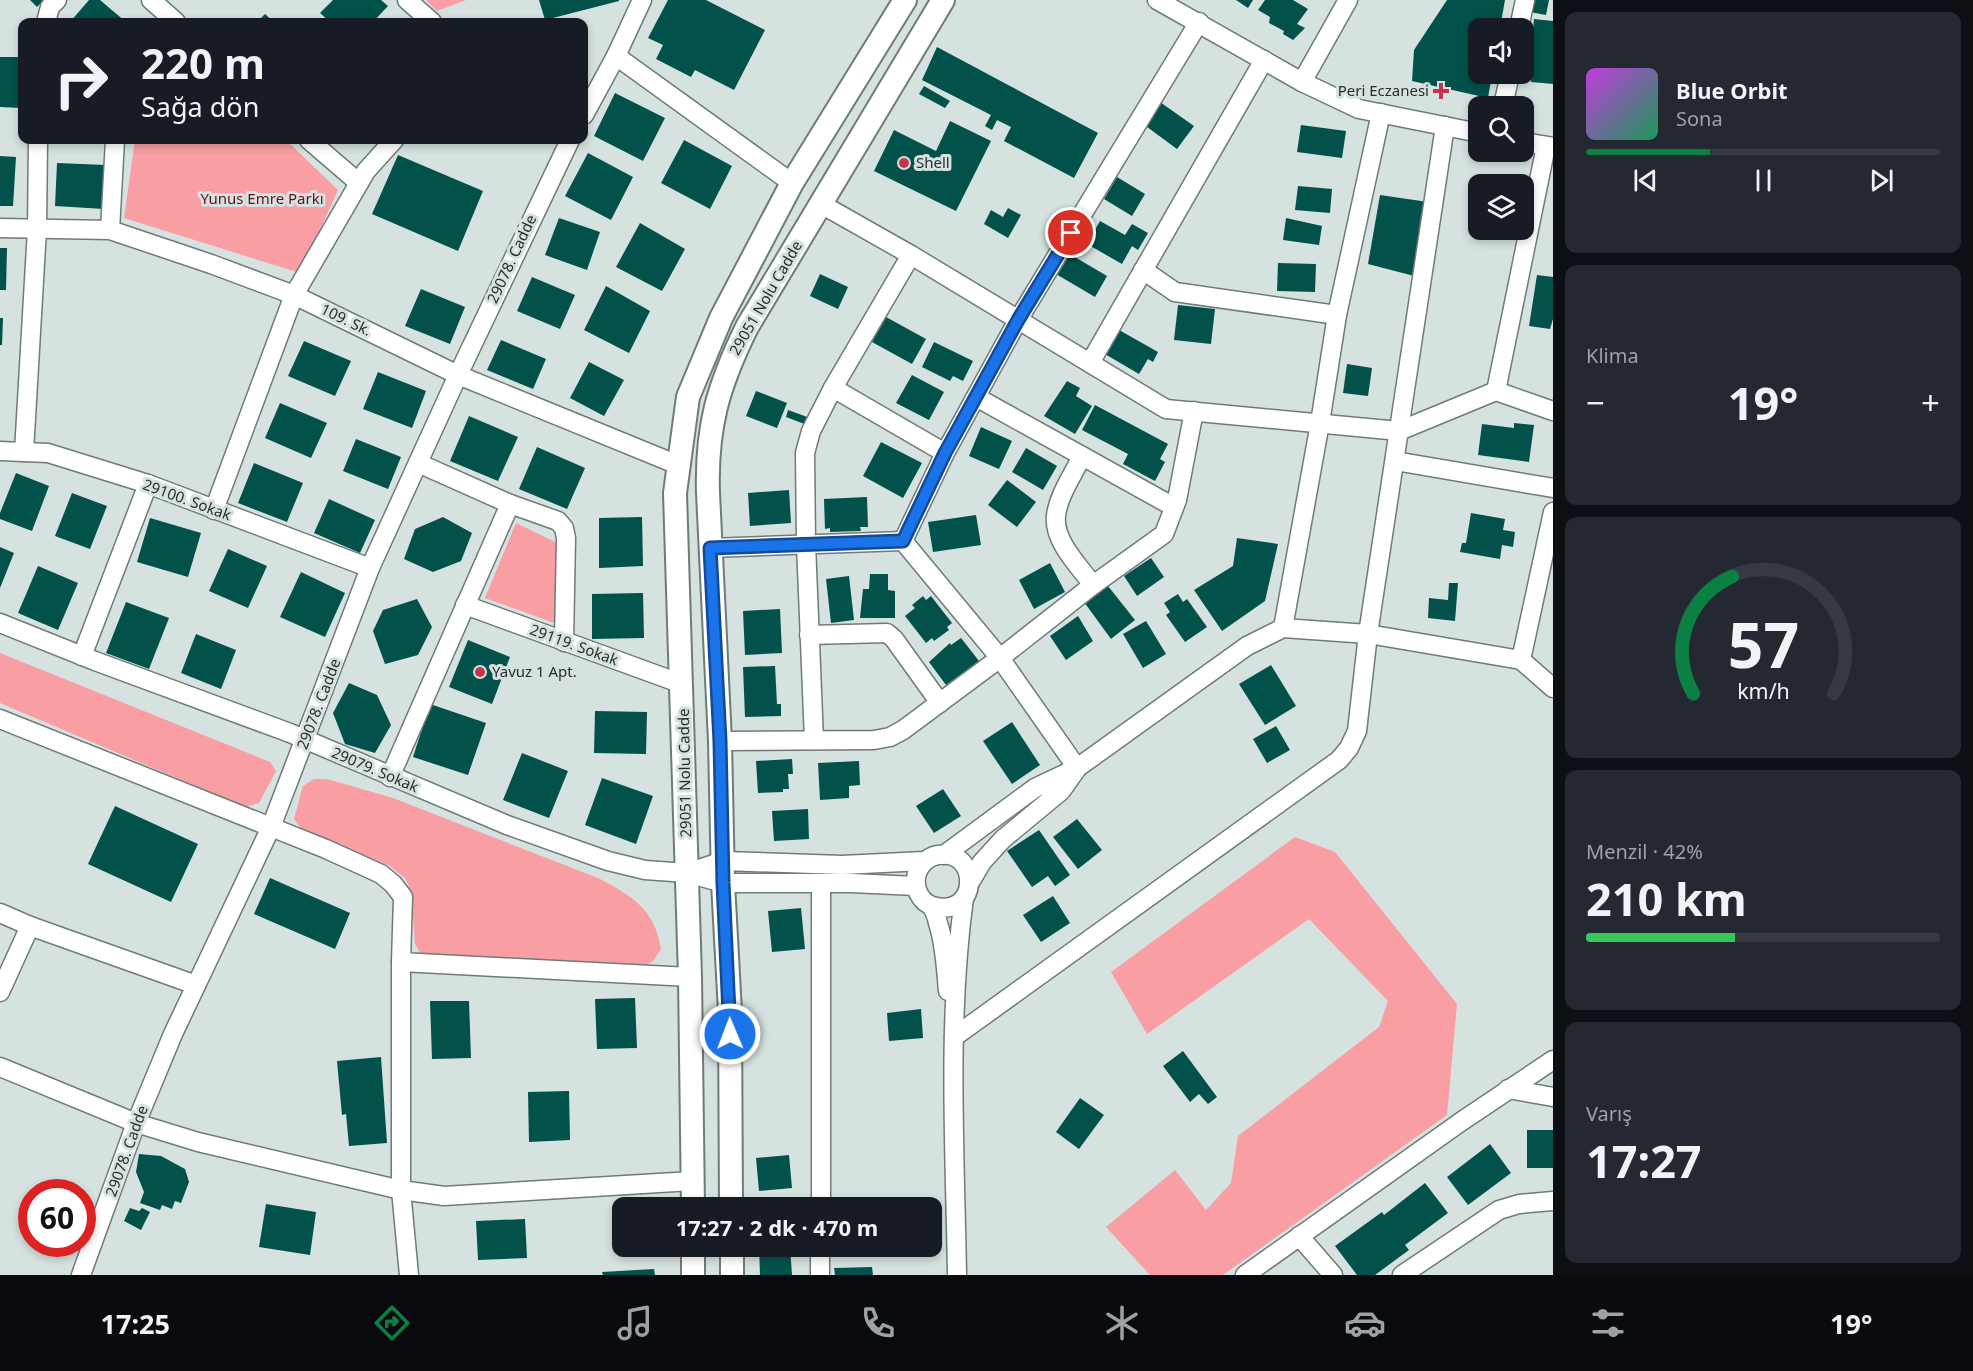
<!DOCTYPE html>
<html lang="tr">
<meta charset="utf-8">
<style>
:root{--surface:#171b24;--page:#242831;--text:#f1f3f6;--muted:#9ea1a6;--line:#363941;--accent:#0b8043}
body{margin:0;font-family:"Noto Sans",sans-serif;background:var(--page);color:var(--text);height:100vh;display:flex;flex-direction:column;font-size:22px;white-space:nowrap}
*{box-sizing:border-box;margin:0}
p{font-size:20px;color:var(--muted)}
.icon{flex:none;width:33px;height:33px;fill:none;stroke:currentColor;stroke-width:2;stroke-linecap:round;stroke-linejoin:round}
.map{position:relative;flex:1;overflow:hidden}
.panel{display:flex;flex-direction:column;gap:12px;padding:12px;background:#0d0f14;width:420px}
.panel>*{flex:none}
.top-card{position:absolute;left:18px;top:18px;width:570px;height:126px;border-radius:12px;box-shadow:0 3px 9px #0003;background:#171b24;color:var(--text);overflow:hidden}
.controls{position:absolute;left:1468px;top:18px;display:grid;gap:12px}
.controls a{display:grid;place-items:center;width:66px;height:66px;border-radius:12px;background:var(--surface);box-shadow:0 3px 9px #0003;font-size:30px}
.speed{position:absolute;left:18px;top:1179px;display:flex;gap:12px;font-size:30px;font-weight:700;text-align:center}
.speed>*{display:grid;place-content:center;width:78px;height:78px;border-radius:50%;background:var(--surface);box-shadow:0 3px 9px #0003;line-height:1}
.speed .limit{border:9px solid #d22;background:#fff;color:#111}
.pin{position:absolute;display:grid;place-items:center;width:51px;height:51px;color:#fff;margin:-26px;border:3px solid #fff;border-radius:50%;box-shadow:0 2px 6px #0007}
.me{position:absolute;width:66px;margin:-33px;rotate:359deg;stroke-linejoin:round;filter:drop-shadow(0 0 4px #0008)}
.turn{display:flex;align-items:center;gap:21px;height:126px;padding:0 24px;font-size:27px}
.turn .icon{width:78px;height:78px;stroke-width:2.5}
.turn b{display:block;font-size:42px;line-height:51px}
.big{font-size:45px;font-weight:700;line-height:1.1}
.panel .tile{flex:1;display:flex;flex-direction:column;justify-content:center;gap:9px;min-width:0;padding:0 21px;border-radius:12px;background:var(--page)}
.panel .dial{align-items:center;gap:0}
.dial svg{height:156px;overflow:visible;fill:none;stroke:var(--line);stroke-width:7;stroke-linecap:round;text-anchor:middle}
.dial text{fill:var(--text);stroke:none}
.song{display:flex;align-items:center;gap:18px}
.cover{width:72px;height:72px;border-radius:9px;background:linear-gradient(135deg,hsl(290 70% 55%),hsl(150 70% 35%))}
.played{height:6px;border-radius:3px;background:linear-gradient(90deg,var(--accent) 35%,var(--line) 35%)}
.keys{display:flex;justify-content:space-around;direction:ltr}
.heat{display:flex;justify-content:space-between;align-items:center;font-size:33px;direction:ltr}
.charge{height:9px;border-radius:4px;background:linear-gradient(90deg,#34c759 42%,var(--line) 0)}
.trip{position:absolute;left:612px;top:1197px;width:330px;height:60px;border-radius:12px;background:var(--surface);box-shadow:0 3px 9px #0003;font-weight:700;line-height:60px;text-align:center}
.menu{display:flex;height:96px;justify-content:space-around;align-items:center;background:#090b0e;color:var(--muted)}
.menu .icon{width:42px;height:42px}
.menu .current{color:var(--accent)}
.menu b{font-size:27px;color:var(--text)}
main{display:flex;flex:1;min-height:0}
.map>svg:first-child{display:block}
.green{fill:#f99ea3}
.building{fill:#02524b}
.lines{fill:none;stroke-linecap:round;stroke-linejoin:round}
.minor-casing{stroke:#6f7b79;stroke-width:21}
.major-casing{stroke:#6f7b79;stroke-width:26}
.minor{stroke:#fff;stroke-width:18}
.major{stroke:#fff;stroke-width:22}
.route-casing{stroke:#114b97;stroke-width:15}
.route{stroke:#1a73e8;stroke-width:10}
.poi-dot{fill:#c5354c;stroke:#d5e2e0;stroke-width:2}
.labels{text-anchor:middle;stroke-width:6;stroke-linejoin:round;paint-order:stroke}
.poi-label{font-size:15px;fill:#282d2c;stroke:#d5e2e0;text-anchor:start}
.park-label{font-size:15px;fill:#640f20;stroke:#d5e2e0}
.street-label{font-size:15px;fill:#282d2c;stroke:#d5e2e0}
</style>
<main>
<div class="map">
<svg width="1553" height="1275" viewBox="0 0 1553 1275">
<rect width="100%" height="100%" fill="#d5e2e0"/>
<g class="green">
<polygon points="426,0 466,0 437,11"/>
<polygon points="135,140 286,140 338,190 300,273 124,218"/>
<polygon points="516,523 557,543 557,624 485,598"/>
<polygon points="0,653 270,762 276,771 259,803 245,807 0,703"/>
<path d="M314 779H327L393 798 598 878C632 896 655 909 661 949L653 961 642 968 424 959 415 944 411 891 405 878 390 866 303 831 294 819 303 786Z"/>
<polygon points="1295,837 1335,852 1457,1004 1447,1115 1223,1275 1150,1275 1106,1227 1175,1170 1206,1210 1231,1183 1238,1136 1379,1027 1388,1001 1309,919 1147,1034 1111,972"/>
</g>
<g class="building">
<polygon points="30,0 44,0 37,7"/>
<polygon points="89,0 100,0 126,22 70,22"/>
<polygon points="333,0 381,0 388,6 373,22 330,22 320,13"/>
<polygon points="539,0 619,0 619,1 545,20"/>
<polygon points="668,0 706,0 765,30 734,90 695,70 691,77 656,59 663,45 648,38"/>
<polygon points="1236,0 1253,0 1248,8"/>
<polygon points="1265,0 1293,0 1308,9 1297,24 1305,28 1293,40 1283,34 1284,31 1269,23 1270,17 1258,10"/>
<polygon points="1447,0 1505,0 1500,28 1479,28 1479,74 1492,74 1488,98 1412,81 1414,50"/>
<polygon points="1532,0 1549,0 1546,15 1530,12"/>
<polygon points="265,14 274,22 257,22"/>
<polygon points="1534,19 1553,21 1553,84 1531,82 1532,73 1524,72 1526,29 1533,30"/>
<polygon points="937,47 1098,133 1074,178 1004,141 1011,127 997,120 992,130 985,126 991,115 922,80"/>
<polygon points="0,57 22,57 22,108 0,107"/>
<polygon points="924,86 950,101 945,108 919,94"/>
<polygon points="615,93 665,118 643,161 594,136"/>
<polygon points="1160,102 1194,126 1177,149 1143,124"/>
<polygon points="950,121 991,141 956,211 874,171 894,130 936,151"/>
<polygon points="1301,125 1346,131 1342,158 1297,152"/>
<polygon points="684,140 732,166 710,209 661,183"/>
<polygon points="588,153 633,177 611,220 565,196"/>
<polygon points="398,155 483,191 458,251 372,214"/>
<polygon points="0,156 16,157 13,206 0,206"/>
<polygon points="57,163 106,165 104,209 55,206"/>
<polygon points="1117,177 1145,194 1132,216 1104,199"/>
<polygon points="1298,186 1332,189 1330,213 1295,210"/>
<polygon points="1380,195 1428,202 1418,277 1368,264"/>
<polygon points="1008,208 1021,215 1008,238 984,224 991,210 1003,217"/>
<polygon points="559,218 600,232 587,270 545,255"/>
<polygon points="1286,218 1322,226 1319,245 1283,240"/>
<polygon points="1100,221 1125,235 1132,224 1148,233 1138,250 1132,246 1122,264 1087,244"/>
<polygon points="640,223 685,249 662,291 616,267"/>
<polygon points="0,248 7,248 6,290 0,290"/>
<polygon points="1068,253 1107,276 1095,297 1056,274"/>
<polygon points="1278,263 1316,264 1315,292 1277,291"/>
<polygon points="820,274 848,287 838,309 810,296"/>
<polygon points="1537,275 1553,277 1553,319 1550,329 1529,326"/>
<polygon points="532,277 575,295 560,329 517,311"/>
<polygon points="606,286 650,311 629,353 584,330"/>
<polygon points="421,289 465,307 450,344 405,326"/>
<polygon points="1178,305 1215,309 1211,344 1174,340"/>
<polygon points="886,317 926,339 912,364 872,342"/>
<polygon points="0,318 3,318 2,345 0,345"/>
<polygon points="1112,326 1158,352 1153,362 1148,359 1139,374 1098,350"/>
<polygon points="501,340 546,359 533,389 487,370"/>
<polygon points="304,341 351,361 335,396 288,376"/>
<polygon points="934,342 973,361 963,381 953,376 950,381 922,367"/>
<polygon points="589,362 624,380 604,416 570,398"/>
<polygon points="1347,364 1372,368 1368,396 1343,393"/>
<polygon points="378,372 426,391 412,428 363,409"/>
<polygon points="912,375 944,392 929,420 896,403"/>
<polygon points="1067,381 1080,388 1076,396 1092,406 1075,434 1044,416"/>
<polygon points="756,391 787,403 777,428 746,416"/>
<polygon points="280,403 327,423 311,458 265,438"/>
<polygon points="1095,405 1168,444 1160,459 1165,462 1155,481 1123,464 1128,454 1082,430"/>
<polygon points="788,410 810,418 807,425 786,417"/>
<polygon points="469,416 518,437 498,481 450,461"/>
<polygon points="1514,423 1534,425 1529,462 1478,455 1482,424 1514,428"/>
<polygon points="981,427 1012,441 999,469 969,456"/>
<polygon points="356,439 401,457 388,489 343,471"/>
<polygon points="881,442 922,463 903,498 863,476"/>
<polygon points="537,447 585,468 567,509 519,489"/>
<polygon points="1026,448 1057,466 1043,490 1012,472"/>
<polygon points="254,463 303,483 287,522 238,503"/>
<polygon points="16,473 49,486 32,531 0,519 0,513"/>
<polygon points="1007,480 1036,502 1017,527 988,505"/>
<polygon points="789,490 791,523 750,526 748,493"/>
<polygon points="72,493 107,506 90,549 55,536"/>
<polygon points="867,497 868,527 860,527 861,531 830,532 830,528 825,529 824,499"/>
<polygon points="329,499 375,520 360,553 314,533"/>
<polygon points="1471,513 1505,519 1503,530 1515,532 1513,547 1502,545 1500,559 1460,552 1462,543 1466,543"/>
<polygon points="976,515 981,545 933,552 928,522"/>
<polygon points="443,517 472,533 461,561 433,572 404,559 415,529"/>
<polygon points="642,517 643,566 599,568 599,518"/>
<polygon points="150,518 201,533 188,577 137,562"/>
<polygon points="1237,538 1278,544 1265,601 1222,631 1194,590 1233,566"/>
<polygon points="0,547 14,553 0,588"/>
<polygon points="228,549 267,566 248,608 209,591"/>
<polygon points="1151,558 1164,577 1137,596 1124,576"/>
<polygon points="1050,563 1065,592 1034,609 1019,580"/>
<polygon points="38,566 78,583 58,630 18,613"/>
<polygon points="301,572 345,593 325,637 280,617"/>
<polygon points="870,574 888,574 888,590 895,591 895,618 860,618 863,589 869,589"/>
<polygon points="849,576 854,620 831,623 826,579"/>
<polygon points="1449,583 1458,583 1455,621 1428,618 1429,598 1448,600"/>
<polygon points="1108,586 1135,620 1111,639 1084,602"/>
<polygon points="643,593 644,638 592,639 592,594"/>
<polygon points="1178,594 1183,602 1187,599 1207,627 1185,642 1166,615 1170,612 1164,603"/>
<polygon points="923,596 926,600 931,596 952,623 947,627 949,630 934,641 932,638 926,643 905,616 915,608 912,605"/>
<polygon points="417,599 432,627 418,655 385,664 373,631 383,610"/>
<polygon points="126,602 169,618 149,669 106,653"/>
<polygon points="780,609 782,653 745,655 743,611"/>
<polygon points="1078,616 1093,641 1066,660 1050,636"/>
<polygon points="1146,621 1166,654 1143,668 1123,634"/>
<polygon points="196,634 236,650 221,689 181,673"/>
<polygon points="961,638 979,661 946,685 929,662 950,643 951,645"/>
<polygon points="468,640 510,657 492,704 449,687"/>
<polygon points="1271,665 1296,706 1265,725 1239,684"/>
<polygon points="775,666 777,704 781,704 781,716 745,717 743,667"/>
<polygon points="349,683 377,695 391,725 375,753 345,744 333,713"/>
<polygon points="430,704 486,723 468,775 413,757"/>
<polygon points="595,711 647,712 646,754 594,753"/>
<polygon points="1012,722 1040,765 1012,784 983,741"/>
<polygon points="1276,726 1290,750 1267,763 1253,739"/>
<polygon points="522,753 568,771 549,818 503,800"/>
<polygon points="792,759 793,774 788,774 789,789 783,789 783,792 758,793 756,761"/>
<polygon points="859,761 860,785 849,786 849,798 820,800 818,763"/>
<polygon points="602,778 653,796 636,844 585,825"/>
<polygon points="943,789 961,816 934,833 916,806"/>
<polygon points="115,806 198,844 171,902 88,864"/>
<polygon points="808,809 809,839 774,841 772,811"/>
<polygon points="1077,819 1102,850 1078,869 1053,837"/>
<polygon points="1039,830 1070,875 1055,886 1048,876 1032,887 1007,851"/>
<polygon points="270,878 350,913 335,949 254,914"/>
<polygon points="1053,896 1070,923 1041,942 1023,915"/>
<polygon points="801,908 805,949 772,952 768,911"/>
<polygon points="635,998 637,1048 597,1049 595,999"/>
<polygon points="430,1001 469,1001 471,1058 432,1059"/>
<polygon points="921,1009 923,1038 889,1041 887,1013"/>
<polygon points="1183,1051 1217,1097 1208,1104 1199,1094 1190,1102 1163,1066"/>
<polygon points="381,1057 387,1143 349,1146 346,1114 342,1115 337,1061"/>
<polygon points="569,1091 570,1140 529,1142 528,1092"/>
<polygon points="1080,1098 1104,1115 1079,1149 1056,1132"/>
<rect x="1527" y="1130" width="26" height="38"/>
<polygon points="1490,1144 1511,1173 1468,1205 1447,1177"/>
<polygon points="139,1154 161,1156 185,1169 189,1182 181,1203 175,1201 172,1209 162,1205 160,1210 140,1203 144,1192 136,1172"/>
<polygon points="789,1155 792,1188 759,1191 756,1158"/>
<polygon points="1425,1183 1448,1213 1405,1245 1409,1250 1375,1275 1357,1275 1335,1246 1382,1212 1384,1215"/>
<polygon points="266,1204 316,1212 310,1255 259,1247"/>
<polygon points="130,1208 139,1211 142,1208 150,1212 141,1230 124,1221"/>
<polygon points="525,1219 527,1258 478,1260 476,1221"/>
<polygon points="759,1246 790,1246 792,1275 760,1275"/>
<polygon points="831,1246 875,1246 875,1254 832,1257"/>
<polygon points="872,1267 873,1275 835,1275 834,1268"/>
<polygon points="654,1269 655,1275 603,1275 602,1272"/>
</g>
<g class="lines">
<g class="minor-casing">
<g id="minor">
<polyline points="151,0 176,22"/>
<polyline points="407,0 432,22"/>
<polyline points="1157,0 1302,82 1359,109 1479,133"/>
<polyline points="46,22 50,7 57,0"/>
<polyline points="1519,28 1525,0"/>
<polyline points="616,56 792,183"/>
<polyline points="1302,82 1348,0"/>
<polyline points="1503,106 1510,74"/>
<polyline points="584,115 616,56 642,0"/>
<polyline points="309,140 359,183"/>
<polyline points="1524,142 1553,147"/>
<polyline points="821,204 911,255 1166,409 1399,431 1496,391 1553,411"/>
<polyline points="0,228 110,230 211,264 294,295 458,375 678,465"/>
<polyline points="110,230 115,140"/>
<polyline points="911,255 833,388 945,453"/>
<polyline points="1143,270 1175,292 1337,315"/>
<polyline points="1090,363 1264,60"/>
<polyline points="1496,391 1546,146"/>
<polyline points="976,397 1174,507"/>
<polyline points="0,451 48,453 148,484 370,568"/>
<polyline points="24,452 37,229 38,140"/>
<path d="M1082 456C1073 475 1058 496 1056 516 1053 541 1080 567 1093 585"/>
<polyline points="1395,461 1553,488"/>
<polyline points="418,463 510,504 558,521 564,528 566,538 564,642"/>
<polyline points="214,510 294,295 366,171 394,140"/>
<polyline points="903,541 1000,658 1093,585 1164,534 1177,500 1194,411"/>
<polyline points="710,548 903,541 945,453 1018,320 1199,22"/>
<polyline points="465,605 682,684"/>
<polyline points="0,623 95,661 290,733 507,825 608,861 645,870 687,873 723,883 851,883 916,886"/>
<polyline points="1283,628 1320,423 1337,315 1381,113"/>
<polyline points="809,635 887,633 894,639 940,703"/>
<polyline points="82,656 148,484"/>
<polyline points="1521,660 1553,512"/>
<polyline points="0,719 326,849 381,874 393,884 403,897 401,962 690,977"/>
<polyline points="814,740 806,544 805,453 811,431 833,388"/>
<polyline points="720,741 874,740 890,737 903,730 1000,658 1077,768"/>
<polyline points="390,777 510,504"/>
<polyline points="944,855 1035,788 1077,768 1247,646 1283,628 1368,634 1521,660 1553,688"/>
<polyline points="687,873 723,861 842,865 924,861"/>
<polyline points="970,882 982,862 1003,839 1061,791 1076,770"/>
<path d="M932 906C981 919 980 848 938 855 931 856 924 861 920 867 913 878 915 892 924 901 926 903 929 904 931 906 934 910 937 918 938 923 945 944 946 969 948 991"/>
<polyline points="0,913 30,926 196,985"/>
<polyline points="401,962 401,1190 409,1275"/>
<polyline points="0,992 30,926"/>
<polyline points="954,1037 1339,760 1349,748 1357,731 1368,634 1445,126"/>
<polyline points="0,1067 136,1123 198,1142 401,1190 444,1196 692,1181"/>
<polyline points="1508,1089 1553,1097"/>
<polyline points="821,1208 821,883"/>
<polyline points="1299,1236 1333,1275"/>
<polyline points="81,1275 136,1123 173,1034 271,827 370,568 458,375 570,140"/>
<polyline points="820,1275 820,1246"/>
<path d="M957 1275C955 1150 947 1022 964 898"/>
<polyline points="1245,1275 1462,1121 1553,1060"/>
<polyline points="1402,1275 1499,1210 1519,1204 1553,1201"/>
</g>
</g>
<g class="major-casing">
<g id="major">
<polyline points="693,1208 690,977 675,493 688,397 721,318 792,183 905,0"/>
<path d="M731 1208 730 1012 723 883 720 741 708 493C706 427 718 386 747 327L943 0"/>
<polyline points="693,1246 693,1275"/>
<polyline points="732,1246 732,1275"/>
</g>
</g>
<use href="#minor" class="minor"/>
<use href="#major" class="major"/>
</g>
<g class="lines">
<g class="route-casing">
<polyline id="route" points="730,1034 723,883 720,741 710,548 903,541 945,453 1018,320 1071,233"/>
</g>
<use href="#route" class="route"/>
</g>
<g class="poi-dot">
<path d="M1438 82h6v6h6v6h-6v6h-6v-6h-6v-6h6z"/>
<circle cx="904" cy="163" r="6"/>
<circle cx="480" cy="672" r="6"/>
</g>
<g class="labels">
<g class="poi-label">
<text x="1429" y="96" text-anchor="end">Peri Eczanesi</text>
<text x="916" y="168">Shell</text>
<text x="492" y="677">Yavuz 1 Apt.</text>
</g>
<g class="park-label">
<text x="262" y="204">Yunus Emre Parkı</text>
</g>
<g class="street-label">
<text transform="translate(512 259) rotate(-65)" y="5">29078. Cadde</text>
<text transform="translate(766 298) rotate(-60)" y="5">29051 Nolu Cadde</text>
<text transform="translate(346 320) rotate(26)" y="5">109. Sk.</text>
<text transform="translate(187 500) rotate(20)" y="5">29100. Sokak</text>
<text transform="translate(574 645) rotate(20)" y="5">29119. Sokak</text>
<text transform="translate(319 704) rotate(-69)" y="5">29078. Cadde</text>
<text transform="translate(375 770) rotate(23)" y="5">29079. Sokak</text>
<text transform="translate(685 773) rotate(-91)" y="5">29051 Nolu Cadde</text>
<text transform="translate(127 1151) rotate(-70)" y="5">29078. Cadde</text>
</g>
</g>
</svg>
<div class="controls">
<a><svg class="icon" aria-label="sound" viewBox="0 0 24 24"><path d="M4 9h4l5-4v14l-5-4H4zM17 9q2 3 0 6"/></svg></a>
<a><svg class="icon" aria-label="search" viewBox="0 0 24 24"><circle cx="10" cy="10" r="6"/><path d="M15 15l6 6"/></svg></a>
<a><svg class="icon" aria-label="layers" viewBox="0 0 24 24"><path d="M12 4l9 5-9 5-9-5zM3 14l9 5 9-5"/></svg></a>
</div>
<div class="speed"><div class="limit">60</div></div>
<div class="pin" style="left:1071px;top:233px;background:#d93025"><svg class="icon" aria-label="arrive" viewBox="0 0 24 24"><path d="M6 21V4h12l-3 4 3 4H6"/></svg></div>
<svg class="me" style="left:730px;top:1034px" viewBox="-20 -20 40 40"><circle r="17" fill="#1a73e8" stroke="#fff" stroke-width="3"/><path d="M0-11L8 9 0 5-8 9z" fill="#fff"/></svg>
<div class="trip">17:27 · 2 dk · 470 m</div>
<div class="top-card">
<div class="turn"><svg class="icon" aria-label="right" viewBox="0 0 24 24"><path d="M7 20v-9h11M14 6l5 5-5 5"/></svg><div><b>220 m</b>Sağa dön</div></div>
</div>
</div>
<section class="panel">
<div class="tile">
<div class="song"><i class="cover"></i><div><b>Blue Orbit</b><p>Sona</p></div></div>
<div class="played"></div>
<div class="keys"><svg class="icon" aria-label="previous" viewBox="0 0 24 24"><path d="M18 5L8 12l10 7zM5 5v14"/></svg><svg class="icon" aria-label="pause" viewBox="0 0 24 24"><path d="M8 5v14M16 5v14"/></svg><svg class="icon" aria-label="next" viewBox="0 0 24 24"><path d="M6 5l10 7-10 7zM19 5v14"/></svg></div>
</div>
<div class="tile"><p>Klima</p>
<div class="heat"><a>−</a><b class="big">19°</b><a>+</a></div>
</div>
<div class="tile dial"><svg viewBox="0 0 100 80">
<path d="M14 69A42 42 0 1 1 86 69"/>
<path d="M14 69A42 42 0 0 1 34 9" stroke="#0b8043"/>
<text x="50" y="56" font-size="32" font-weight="700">57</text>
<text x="50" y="72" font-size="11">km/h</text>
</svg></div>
<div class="tile"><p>Menzil · 42%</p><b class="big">210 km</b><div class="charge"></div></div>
<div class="tile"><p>Varış</p><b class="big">17:27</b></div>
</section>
</main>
<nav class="menu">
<b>17:25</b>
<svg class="icon current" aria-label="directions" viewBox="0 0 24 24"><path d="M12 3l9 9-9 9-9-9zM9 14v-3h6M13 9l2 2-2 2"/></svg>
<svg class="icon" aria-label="music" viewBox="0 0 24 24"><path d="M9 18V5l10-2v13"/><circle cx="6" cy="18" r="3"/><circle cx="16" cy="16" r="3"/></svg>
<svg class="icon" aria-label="phone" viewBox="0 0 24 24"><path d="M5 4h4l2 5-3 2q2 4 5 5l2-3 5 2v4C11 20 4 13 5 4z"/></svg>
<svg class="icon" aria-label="climate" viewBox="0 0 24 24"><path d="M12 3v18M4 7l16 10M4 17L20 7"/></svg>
<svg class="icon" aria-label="car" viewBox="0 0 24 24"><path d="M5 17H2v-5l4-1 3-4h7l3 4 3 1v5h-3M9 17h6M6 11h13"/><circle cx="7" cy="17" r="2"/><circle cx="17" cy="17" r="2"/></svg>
<svg class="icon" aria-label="filters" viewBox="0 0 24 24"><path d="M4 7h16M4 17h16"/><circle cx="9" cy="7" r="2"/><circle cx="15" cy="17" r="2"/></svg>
<b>19°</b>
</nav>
